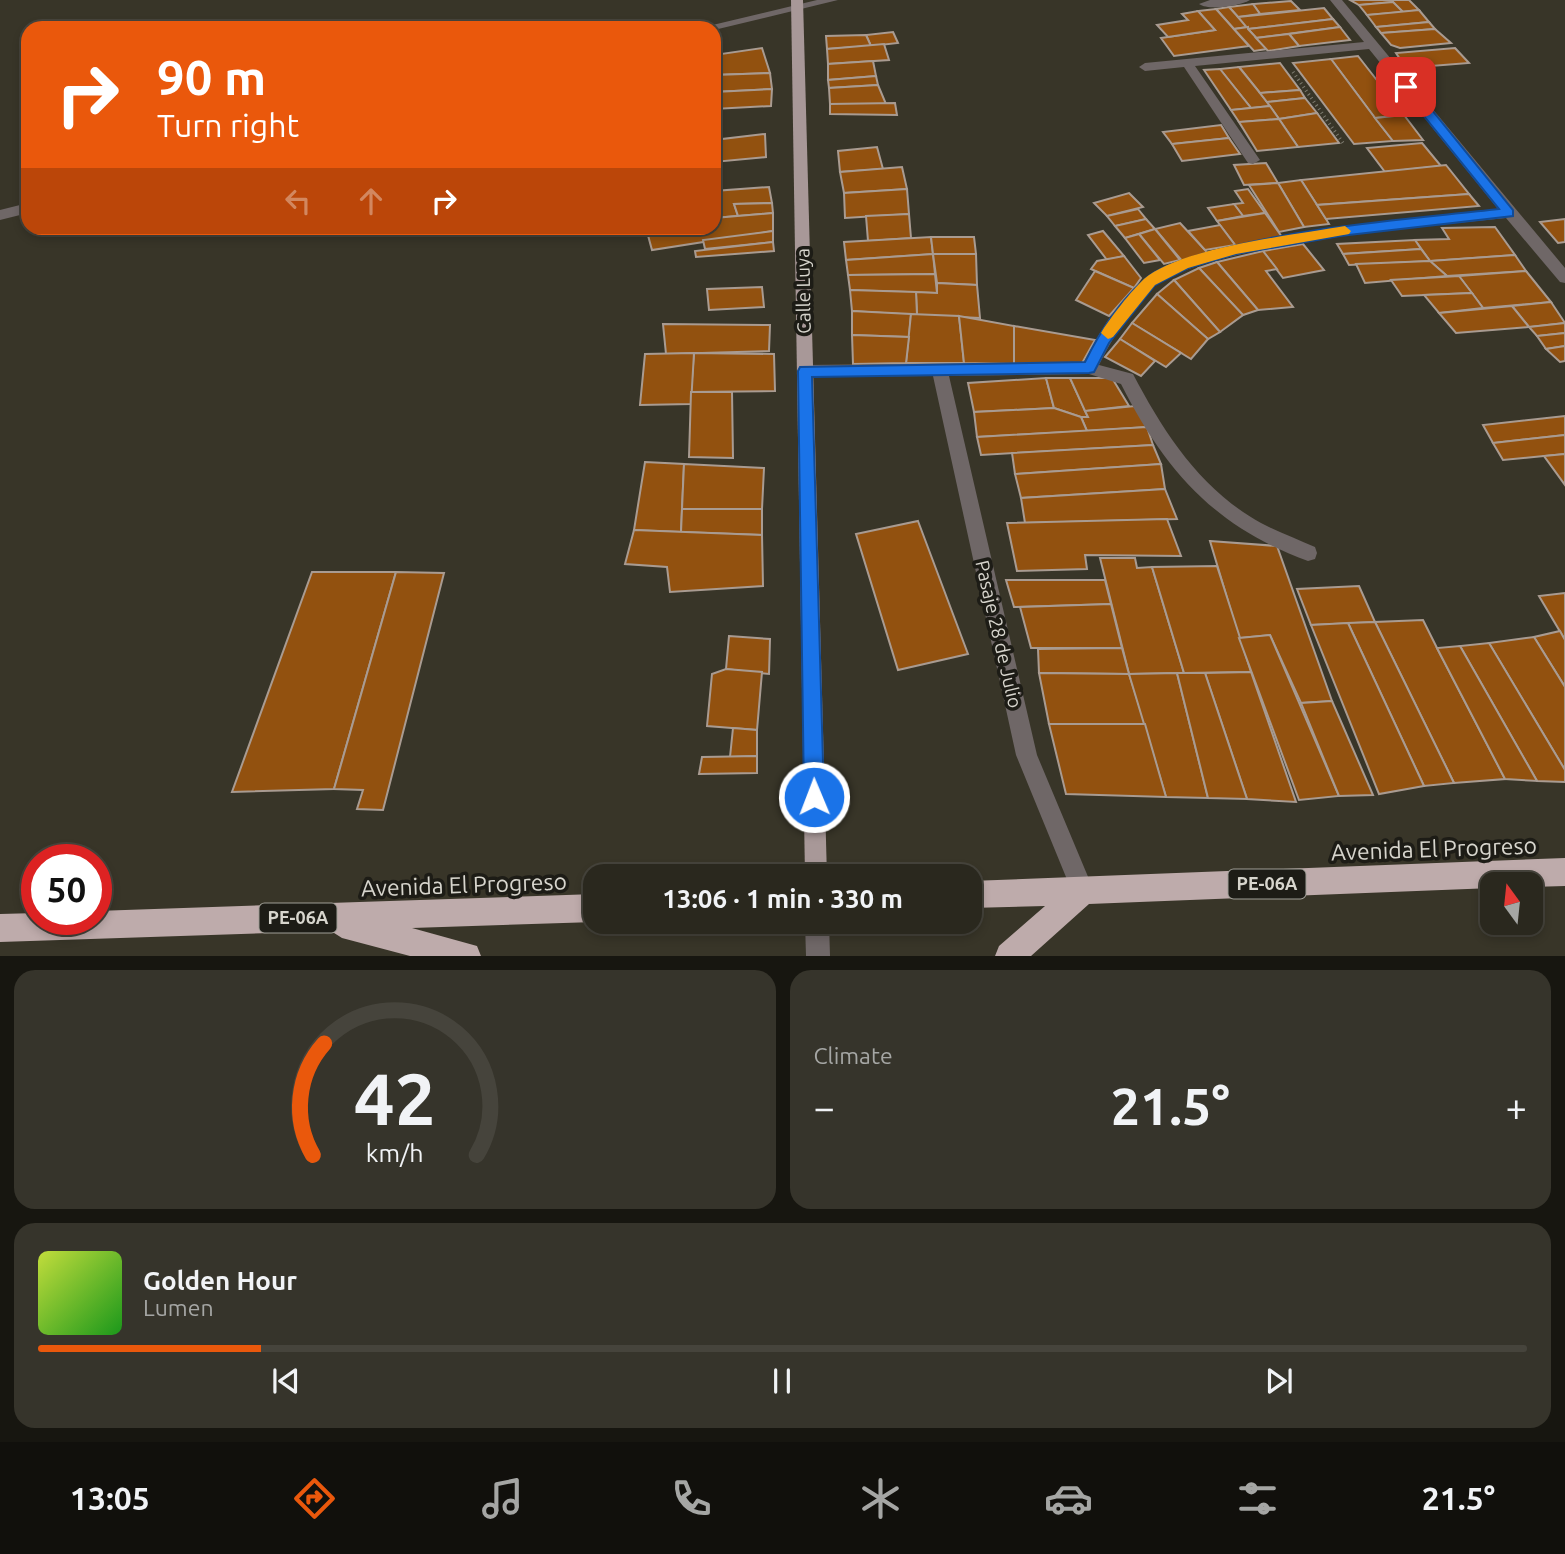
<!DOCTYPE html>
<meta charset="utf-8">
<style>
:root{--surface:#2a281e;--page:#36342b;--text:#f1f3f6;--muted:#a5a6a4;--line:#46443c;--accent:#ea580c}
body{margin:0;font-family:Ubuntu,sans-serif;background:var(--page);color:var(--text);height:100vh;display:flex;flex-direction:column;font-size:26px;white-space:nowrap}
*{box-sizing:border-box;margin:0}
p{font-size:23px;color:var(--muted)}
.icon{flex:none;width:38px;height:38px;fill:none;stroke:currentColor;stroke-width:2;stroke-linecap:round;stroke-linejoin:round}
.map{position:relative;height:956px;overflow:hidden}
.sheet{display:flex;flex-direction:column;gap:14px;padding:14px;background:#171610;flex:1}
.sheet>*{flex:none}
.banner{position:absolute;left:21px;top:21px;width:700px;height:214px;border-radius:21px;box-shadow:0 4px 10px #0003,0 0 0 2px var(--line);background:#ea580c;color:#fff;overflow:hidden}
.needle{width:46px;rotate:345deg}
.controls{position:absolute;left:1480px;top:872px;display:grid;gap:14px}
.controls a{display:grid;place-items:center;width:63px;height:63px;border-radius:14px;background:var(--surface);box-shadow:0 4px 10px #0003,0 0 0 2px var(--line);font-size:35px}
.speed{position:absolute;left:21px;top:844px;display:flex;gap:14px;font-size:35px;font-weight:700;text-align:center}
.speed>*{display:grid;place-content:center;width:91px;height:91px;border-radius:50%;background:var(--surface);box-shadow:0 4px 10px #0003,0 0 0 2px var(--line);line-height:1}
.speed .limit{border:10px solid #d22;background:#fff;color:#111}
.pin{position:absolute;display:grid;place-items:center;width:60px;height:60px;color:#fff;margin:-30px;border-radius:14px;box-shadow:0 4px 10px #0006}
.me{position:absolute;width:77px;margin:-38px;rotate:359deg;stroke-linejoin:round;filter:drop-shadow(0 0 5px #0008)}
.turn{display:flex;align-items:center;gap:24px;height:147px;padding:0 21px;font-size:32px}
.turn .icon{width:91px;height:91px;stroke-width:2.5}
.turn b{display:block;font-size:49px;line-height:60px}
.lanes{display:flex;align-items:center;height:66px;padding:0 21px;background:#0003;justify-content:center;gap:35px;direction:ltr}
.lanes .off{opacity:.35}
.big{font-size:52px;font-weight:700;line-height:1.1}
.sheet .tile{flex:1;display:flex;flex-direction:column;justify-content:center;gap:10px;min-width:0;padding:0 24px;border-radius:21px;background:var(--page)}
.sheet .dial{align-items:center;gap:0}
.dial svg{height:182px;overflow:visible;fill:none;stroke:var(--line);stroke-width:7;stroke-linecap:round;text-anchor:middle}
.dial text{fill:var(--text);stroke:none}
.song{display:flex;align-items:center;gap:21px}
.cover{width:84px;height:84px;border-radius:10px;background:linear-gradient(135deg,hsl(70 70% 55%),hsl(120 70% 35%))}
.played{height:7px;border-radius:4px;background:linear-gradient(90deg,var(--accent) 15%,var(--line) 15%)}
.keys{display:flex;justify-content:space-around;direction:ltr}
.heat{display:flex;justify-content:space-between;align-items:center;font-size:38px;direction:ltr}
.sheet .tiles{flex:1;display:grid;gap:14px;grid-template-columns:1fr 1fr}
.tile:last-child{grid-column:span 2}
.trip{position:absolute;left:583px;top:864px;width:399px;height:70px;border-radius:21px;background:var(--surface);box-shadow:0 4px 10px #0003,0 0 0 2px var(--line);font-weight:700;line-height:70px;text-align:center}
.tab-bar{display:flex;height:112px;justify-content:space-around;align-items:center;background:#11100c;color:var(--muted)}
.tab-bar .icon{width:49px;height:49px}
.tab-bar .current{color:var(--accent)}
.tab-bar b{font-size:32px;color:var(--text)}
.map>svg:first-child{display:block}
.building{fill:#92510f;stroke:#a99b91;stroke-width:2}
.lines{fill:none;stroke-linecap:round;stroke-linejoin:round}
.path{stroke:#7f7d72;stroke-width:3.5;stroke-dasharray:1 3.5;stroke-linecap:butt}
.minor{fill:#6f6767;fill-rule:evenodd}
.major{fill:#a89898;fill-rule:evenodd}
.highway{fill:#beabab;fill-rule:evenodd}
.route{fill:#1a73e8;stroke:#114b97;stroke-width:2}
.slow{fill:#f59e0b}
.labels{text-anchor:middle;stroke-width:7;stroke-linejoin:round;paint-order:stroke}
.shield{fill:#1d1c16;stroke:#9f9e96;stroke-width:2}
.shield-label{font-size:18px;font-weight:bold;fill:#d7d5cd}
.street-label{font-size:19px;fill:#d7d5cd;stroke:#1d1c16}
.near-street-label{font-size:23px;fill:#d7d5cd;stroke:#1d1c16}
</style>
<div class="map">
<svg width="1565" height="956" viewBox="0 0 1565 956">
<rect width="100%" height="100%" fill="#383528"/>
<g class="building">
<polygon points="1350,0 1409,0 1419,10 1403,12 1393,2 1359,5"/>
<polygon points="1291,1 1300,10 1260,14 1253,4"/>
<polygon points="1393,2 1403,12 1367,15 1359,5"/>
<polygon points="1253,4 1260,14 1238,17 1229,7"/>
<polygon points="1229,7 1238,17 1248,27 1234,29 1216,9"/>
<polygon points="1324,8 1333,19 1248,29 1238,17"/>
<polygon points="1216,9 1249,46 1174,56 1161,38 1215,30 1198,11"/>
<polygon points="1419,10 1429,22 1376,27 1367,15"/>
<polygon points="1198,11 1215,30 1168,37 1157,25 1188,20 1182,14"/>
<polygon points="1333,19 1340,27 1256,38 1248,29"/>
<polygon points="1429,22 1435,29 1381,33 1376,27"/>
<polygon points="1248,27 1248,29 1267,49 1254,51 1234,29"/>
<polygon points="1340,27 1350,40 1299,46 1289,34"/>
<polygon points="1435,29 1451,43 1400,48 1391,45 1381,33"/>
<polygon points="893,32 898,43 871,46 866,35"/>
<polygon points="1289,34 1299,46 1268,51 1256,38"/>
<polygon points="866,35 871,46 827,49 826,36"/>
<polygon points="884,44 889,60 828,64 827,49"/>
<polygon points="762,48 770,73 714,75 714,55"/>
<polygon points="1455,48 1469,63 1406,68 1396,53"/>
<polygon points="1358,56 1404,115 1375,118 1331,59"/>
<polygon points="1331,59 1375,118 1393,141 1354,144 1293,63"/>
<polygon points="873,61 876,76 828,80 828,64"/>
<polygon points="1280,63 1300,90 1260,93 1239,67"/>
<polygon points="1239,67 1260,93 1270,106 1251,108 1220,69"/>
<polygon points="1220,69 1251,108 1231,110 1204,70"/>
<polygon points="770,73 772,89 714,92 714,75"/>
<polygon points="876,76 878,85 829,88 828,80"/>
<polygon points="878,85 886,104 830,104 829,88"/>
<polygon points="772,89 771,106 714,109 714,92"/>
<polygon points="1300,90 1305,98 1267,102 1260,93"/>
<polygon points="1305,98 1317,113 1279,119 1267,102"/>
<polygon points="895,103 897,115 830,114 830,104"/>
<polygon points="1270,106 1279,119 1239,122 1231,110"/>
<polygon points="1317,113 1339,143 1298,147 1279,119"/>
<polygon points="1404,115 1423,140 1393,141 1375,118"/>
<polygon points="1279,119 1298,147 1257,151 1239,122"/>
<polygon points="1221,125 1229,138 1172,144 1163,132"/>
<polygon points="765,134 766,157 714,162 714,140"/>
<polygon points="1229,138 1240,154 1182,161 1172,144"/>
<polygon points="1422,143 1441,166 1385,172 1367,148"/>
<polygon points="877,147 883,169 840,172 838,151"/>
<polygon points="1266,163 1278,183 1244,185 1234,165"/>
<polygon points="1446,165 1469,194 1317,205 1301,180"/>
<polygon points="902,167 907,189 844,193 840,172"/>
<polygon points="1301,180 1326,219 1329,224 1304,227 1278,183"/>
<polygon points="1278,183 1304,227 1279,232 1249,185"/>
<polygon points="769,187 772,203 734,204 738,216 714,218 714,191"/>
<polygon points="907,189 909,214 845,218 844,193"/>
<polygon points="1248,189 1265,213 1243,216 1234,204 1243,203 1235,191"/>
<polygon points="1129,193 1143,207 1107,216 1094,203"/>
<polygon points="1469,194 1479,206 1326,219 1317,205"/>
<polygon points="772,203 773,213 738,216 734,204"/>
<polygon points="1234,204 1243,216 1217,221 1208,208"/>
<polygon points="1138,209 1146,219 1115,226 1107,216"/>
<polygon points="773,213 773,231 652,250 646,228 714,228 714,218"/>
<polygon points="1265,213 1282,237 1236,246 1217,221"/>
<polygon points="909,214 911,238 868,241 866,216"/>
<polygon points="1146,219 1155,229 1125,238 1115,226"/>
<polygon points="1565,219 1565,242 1558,243 1540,222"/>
<polygon points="1180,223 1205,250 1208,254 1183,262 1155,229"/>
<polygon points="1220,225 1235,245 1205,250 1188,231"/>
<polygon points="1495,227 1515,255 1430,261 1415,240 1449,239 1442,228"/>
<polygon points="1155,229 1180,260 1164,264 1139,234"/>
<polygon points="773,231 773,242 705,249 703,240"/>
<polygon points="1103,231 1124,256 1107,260 1088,235"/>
<polygon points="1139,234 1160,260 1144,263 1125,238"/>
<polygon points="931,237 933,254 846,260 844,242"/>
<polygon points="931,237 974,237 976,254 933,254"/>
<polygon points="1415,240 1421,249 1343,254 1337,244"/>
<polygon points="773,242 774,251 696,257 695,251"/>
<polygon points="1303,244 1324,270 1283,278 1263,251"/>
<polygon points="1421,249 1430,261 1349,265 1343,254"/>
<polygon points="1263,251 1277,269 1266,271 1293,307 1258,310 1217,262"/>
<polygon points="933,254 935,274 848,275 846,260"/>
<polygon points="933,254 976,254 977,285 937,283"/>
<polygon points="1515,255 1526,271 1447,276 1430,261"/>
<polygon points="1124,256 1141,278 1134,288 1091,269 1097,261"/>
<polygon points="1430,261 1447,276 1365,283 1356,264"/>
<polygon points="1217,262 1258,310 1243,315 1199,268"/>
<polygon points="1199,268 1243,315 1220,332 1174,280"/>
<polygon points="1095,271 1134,288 1109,316 1076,300"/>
<polygon points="1526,271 1551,302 1483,308 1459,276"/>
<polygon points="935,274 937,293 850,290 848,275"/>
<polygon points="1459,276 1472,293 1402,296 1391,280"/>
<polygon points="1174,280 1220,332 1208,339 1157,294"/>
<polygon points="937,283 977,285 980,318 917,315 916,292 937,293"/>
<polygon points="762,287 764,307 709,310 707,289"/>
<polygon points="850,290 916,292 917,315 852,311"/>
<polygon points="1472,293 1483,308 1439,313 1424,295"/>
<polygon points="1157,294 1208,339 1191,359 1132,323"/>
<polygon points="1551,302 1565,323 1529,327 1512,306"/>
<polygon points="1512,306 1529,327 1456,333 1439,313"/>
<polygon points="852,311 911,314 909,337 852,335"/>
<polygon points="911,314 959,316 964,363 906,363"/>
<polygon points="959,316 1014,326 1014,364 964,363"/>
<polygon points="1132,323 1181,353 1166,367 1120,339"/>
<polygon points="1565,323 1565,333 1537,336 1529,327"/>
<polygon points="663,324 770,325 769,351 666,354"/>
<polygon points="1014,326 1095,340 1081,365 1014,364"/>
<polygon points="1565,333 1565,346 1546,349 1537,336"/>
<polygon points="852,335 909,337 906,363 853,364"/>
<polygon points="1120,339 1155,361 1141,376 1105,357"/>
<polygon points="1565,346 1565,361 1560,362 1546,349"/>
<polygon points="694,353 774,354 775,391 691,392"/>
<polygon points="694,353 691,404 640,405 645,354"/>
<polygon points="1046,378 1054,408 974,412 968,383"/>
<polygon points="1046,378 1070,378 1088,417 1081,417 1054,408"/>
<polygon points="1070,378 1112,378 1129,406 1085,411"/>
<polygon points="691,392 732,392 733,458 689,457"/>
<polygon points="1135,406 1147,427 1087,431 1081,417 1088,417 1085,411"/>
<polygon points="1054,408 1081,417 1087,431 977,437 974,412"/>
<polygon points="1565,416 1565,435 1493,443 1483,425"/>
<polygon points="1147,427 1153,445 981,455 977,437"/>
<polygon points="1565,435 1565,454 1544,456 1503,460 1493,443"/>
<polygon points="1153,445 1161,464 1015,474 1012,453"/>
<polygon points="1565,454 1565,485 1544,456"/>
<polygon points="645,462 684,464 681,532 634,530"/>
<polygon points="684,464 764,468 762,509 682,509"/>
<polygon points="1161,464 1165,489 1021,498 1015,474"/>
<polygon points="1165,489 1177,519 1025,523 1021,498"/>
<polygon points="682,509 762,509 762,535 681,532"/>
<polygon points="1167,519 1181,556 1085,555 1087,569 1017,571 1007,523"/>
<polygon points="918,521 968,654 898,670 856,534"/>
<polygon points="634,530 762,535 763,586 670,592 667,567 625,564"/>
<polygon points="1210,541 1277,546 1332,701 1301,703 1270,635 1239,638"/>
<polygon points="1100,558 1135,558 1137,568 1152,567 1184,673 1129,674"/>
<polygon points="1217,566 1251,672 1184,673 1152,567"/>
<polygon points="312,572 396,572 334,789 232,792"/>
<polygon points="396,572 444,573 383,810 357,809 363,790 334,789"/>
<polygon points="1006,580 1105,580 1111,604 1014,607"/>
<polygon points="1359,586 1375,622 1311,625 1297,589"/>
<polygon points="1565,593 1565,640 1539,596"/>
<polygon points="1111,604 1122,648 1031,648 1020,607"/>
<polygon points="1423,620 1437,648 1505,779 1454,783 1375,622"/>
<polygon points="1375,622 1454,783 1424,786 1348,623"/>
<polygon points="1348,623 1424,786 1379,794 1311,625"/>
<polygon points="1560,631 1565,640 1565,687 1534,637"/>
<polygon points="1270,635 1339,796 1299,800 1239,638"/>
<polygon points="729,636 770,639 769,674 726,669"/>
<polygon points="1534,637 1565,687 1565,770 1489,643"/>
<polygon points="1489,643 1565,770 1565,782 1537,781 1460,646"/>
<polygon points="1460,646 1537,781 1505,779 1437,648"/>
<polygon points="1122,648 1129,674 1039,673 1038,649"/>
<polygon points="726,669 762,672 757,730 707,726 712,674"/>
<polygon points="1251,672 1296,802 1247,799 1205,673"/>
<polygon points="1039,673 1129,674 1145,724 1049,724"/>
<polygon points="1177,673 1208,798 1166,797 1129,674"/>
<polygon points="1177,673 1205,673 1247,799 1208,798"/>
<polygon points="1332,701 1373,795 1339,796 1301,703"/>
<polygon points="1049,724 1145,724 1166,797 1066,794"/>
<polygon points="733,728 757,730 757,756 730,757"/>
<polygon points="757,756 757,773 699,774 702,757"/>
</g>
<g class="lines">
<polyline class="path" points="1293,72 1343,143"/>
<g class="minor">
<polygon points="817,0 838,0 714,30 700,28"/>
<path d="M1250 0C1240 6 1209 11 1199 4L1210 0Z"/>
<path d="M1330 0H1342L1565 268V283L1560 282 1506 218C1413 228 1320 234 1229 257 1204 264 1176 270 1155 286 1131 306 1113 337 1099 365L1133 374C1164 433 1201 490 1261 523 1278 532 1297 539 1315 547L1317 553 1315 559 1308 561C1215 527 1165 471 1121 384L1089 374 949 376 1037 755 1094 891 1091 899 1083 902 1075 899 1016 755 933 376 805 377 797 371 805 365 1084 362C1100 332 1120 296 1148 276 1169 261 1197 255 1223 249 1313 226 1406 219 1498 209L1369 49 1195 66 1260 160 1253 164 1248 163 1184 67 1145 71 1139 67 1145 63 1364 42Z"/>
<polygon points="28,203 28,213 0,220 0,210"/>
<polygon points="805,922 829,922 830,956 806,956"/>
</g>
<polygon class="major" points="791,0 803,0 827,877 805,877"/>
<g class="highway">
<polygon points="1565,858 1565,886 1531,887 1531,884 1493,884 1493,888 1089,904 1031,956 995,956 999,946 1045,906 970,908 970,881"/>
<polygon points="595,894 595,922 412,928 477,946 481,956 410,956 342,938 331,931 0,942 0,914 37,913 37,919 96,919 96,911"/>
</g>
</g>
<path class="route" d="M1402 84H1411L1513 210V216L1340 236 1236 254 1188 268 1155 285 1109 343 1094 372 1089 373 812 377 824 797 821 804 814 807 807 804 804 797 798 371 800 367 1085 362C1099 333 1120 302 1144 280 1159 266 1184 260 1202 254 1298 227 1400 220 1499 209L1402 89Z"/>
<path class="slow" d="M1345 226 1351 231 1349 234 1236 254 1188 268 1155 285 1113 337 1108 339 1101 333C1110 318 1131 291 1144 279 1181 247 1295 235 1345 226Z"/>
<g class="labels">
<g class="shield">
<rect x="1228.5" y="869.5" width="77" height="29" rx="5"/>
<rect x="259.5" y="903.5" width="77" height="29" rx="5"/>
</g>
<g class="shield-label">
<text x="1267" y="890">PE-06A</text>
<text x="298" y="924">PE-06A</text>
</g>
<g class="street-label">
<text transform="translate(803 291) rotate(-91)" y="7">Calle Luya</text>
<text transform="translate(999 634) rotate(77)" y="7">Pasaje 28 de Julio</text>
</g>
<g class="near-street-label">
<text transform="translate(1434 849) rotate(-2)" y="8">Avenida El Progreso</text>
<text transform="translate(464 885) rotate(-2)" y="8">Avenida El Progreso</text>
</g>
</g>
</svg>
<div class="controls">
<a><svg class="needle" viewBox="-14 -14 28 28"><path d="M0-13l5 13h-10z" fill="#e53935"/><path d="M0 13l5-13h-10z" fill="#a5a6a4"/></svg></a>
</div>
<div class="speed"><div class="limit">50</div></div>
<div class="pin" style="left:1406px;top:87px;background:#d93025"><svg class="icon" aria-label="arrive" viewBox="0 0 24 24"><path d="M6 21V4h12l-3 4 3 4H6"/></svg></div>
<svg class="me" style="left:814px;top:797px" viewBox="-20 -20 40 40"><circle r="17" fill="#1a73e8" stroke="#fff" stroke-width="3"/><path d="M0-11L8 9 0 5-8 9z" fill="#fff"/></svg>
<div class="trip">13:06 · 1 min · 330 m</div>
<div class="banner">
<div class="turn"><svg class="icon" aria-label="right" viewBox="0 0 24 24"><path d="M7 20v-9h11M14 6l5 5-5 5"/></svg><div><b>90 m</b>Turn right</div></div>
<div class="lanes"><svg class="icon off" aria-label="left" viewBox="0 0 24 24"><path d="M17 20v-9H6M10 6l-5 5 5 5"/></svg><svg class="icon off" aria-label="ahead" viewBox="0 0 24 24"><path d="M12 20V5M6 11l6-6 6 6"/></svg><svg class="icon" aria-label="right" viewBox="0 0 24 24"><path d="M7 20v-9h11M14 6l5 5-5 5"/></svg></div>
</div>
</div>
<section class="sheet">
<div class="tiles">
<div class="tile dial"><svg viewBox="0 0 100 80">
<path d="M14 69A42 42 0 1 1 86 69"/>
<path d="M14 69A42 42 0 0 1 19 20" stroke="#ea580c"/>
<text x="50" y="56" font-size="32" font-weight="700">42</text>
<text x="50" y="72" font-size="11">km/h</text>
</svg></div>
<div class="tile"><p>Climate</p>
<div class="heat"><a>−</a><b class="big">21.5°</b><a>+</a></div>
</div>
<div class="tile">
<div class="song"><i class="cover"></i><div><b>Golden Hour</b><p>Lumen</p></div></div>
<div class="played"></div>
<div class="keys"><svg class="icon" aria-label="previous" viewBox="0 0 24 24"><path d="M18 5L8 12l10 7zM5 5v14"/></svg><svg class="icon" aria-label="pause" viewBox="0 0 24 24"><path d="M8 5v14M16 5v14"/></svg><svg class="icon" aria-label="next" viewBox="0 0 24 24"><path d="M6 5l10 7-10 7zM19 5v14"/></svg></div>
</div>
</div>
</section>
<nav class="tab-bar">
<b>13:05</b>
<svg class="icon current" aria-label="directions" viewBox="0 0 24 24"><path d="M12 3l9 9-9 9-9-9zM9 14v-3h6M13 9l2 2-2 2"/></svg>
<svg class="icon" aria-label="music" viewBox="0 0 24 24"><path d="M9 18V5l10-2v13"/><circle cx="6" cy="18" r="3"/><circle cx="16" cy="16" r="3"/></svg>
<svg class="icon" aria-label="phone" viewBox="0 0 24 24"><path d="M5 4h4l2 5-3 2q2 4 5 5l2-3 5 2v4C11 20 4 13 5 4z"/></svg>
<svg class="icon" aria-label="climate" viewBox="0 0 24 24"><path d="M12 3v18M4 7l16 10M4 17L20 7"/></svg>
<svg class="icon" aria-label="car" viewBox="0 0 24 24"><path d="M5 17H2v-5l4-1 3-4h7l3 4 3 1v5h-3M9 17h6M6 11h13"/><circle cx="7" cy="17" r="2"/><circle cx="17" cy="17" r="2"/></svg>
<svg class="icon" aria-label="filters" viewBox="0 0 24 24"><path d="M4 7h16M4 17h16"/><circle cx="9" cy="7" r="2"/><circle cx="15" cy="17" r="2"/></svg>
<b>21.5°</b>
</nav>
